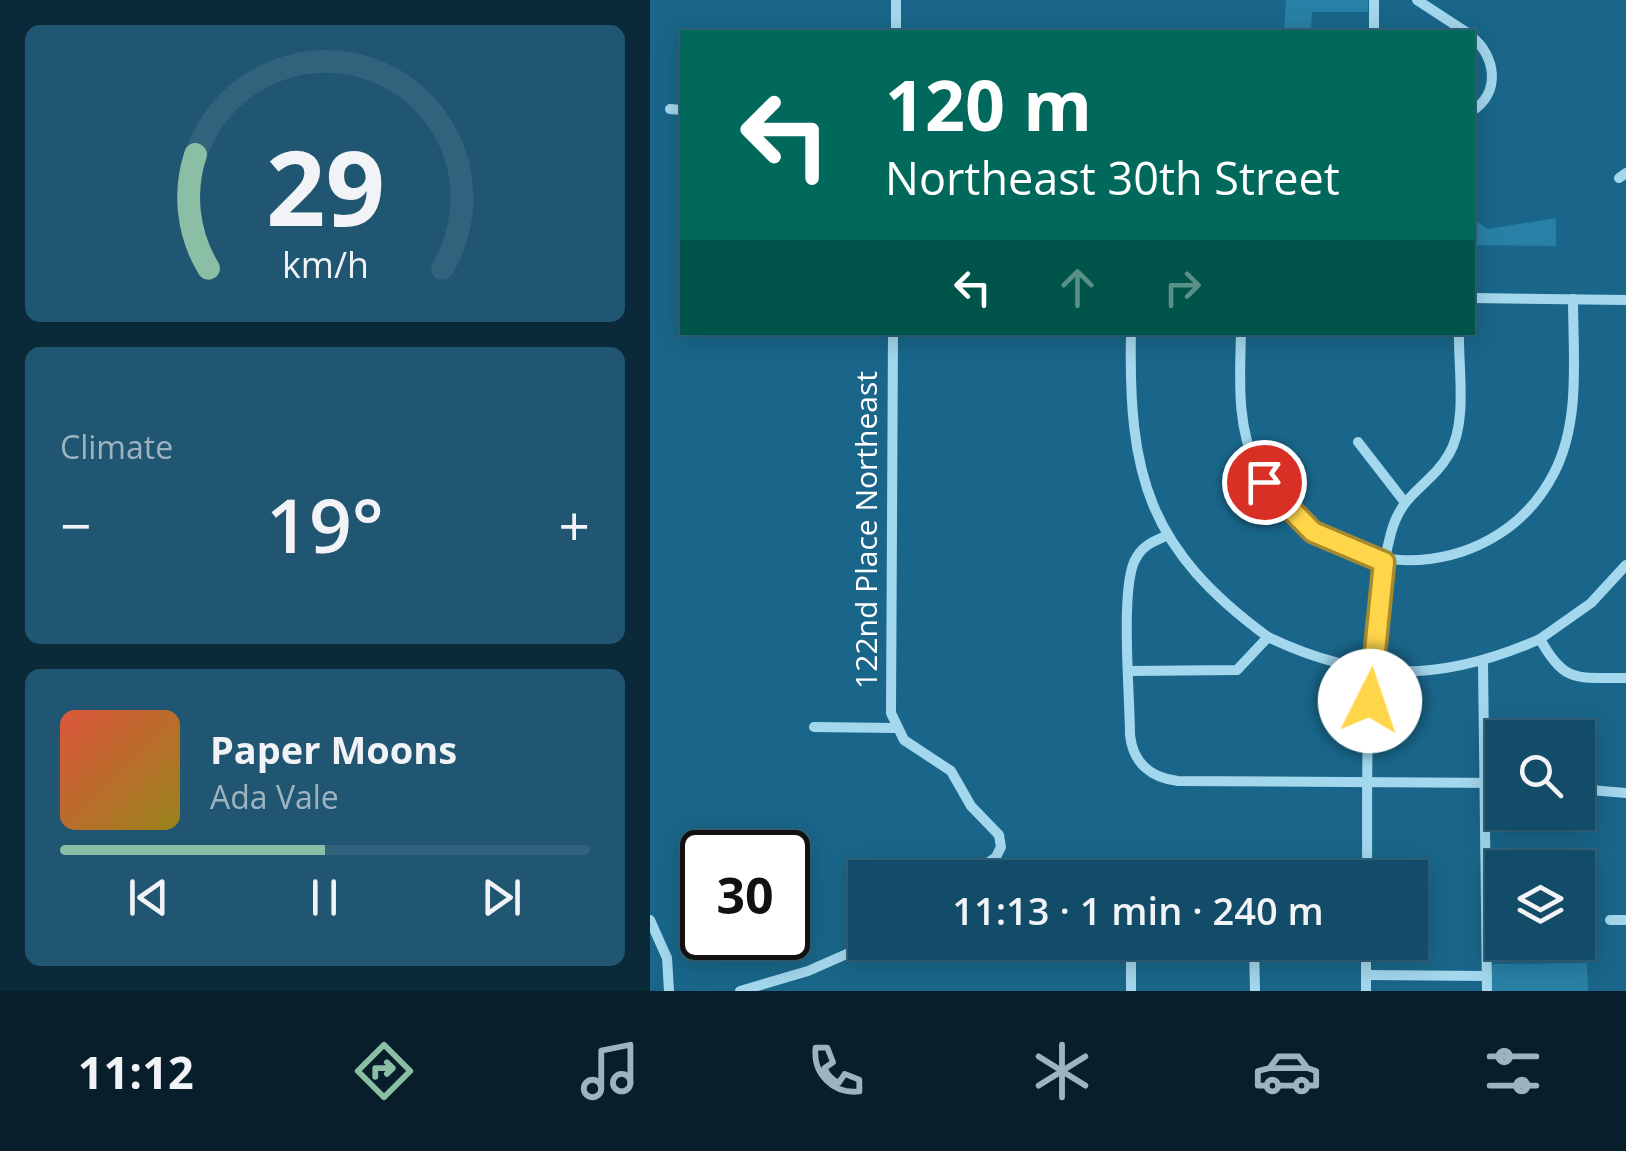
<!DOCTYPE html>
<meta charset="utf-8">
<style>
:root{--surface:#134c68;--page:#205671;--text:#f1f3f6;--muted:#9db4c0;--line:#32637c;--accent:#8abfa5}
body{margin:0;font-family:"Open Sans",sans-serif;background:var(--page);color:var(--text);height:100vh;display:flex;flex-direction:column;font-size:38px;white-space:nowrap}
*{box-sizing:border-box;margin:0}
p{font-size:32px;color:var(--muted)}
.icon{flex:none;width:55px;height:55px;fill:none;stroke:currentColor;stroke-width:2;stroke-linecap:round;stroke-linejoin:round}
.map{position:relative;flex:1;overflow:hidden}
.side{display:flex;flex-direction:column;gap:25px;padding:25px;background:#0a2a39;width:650px}
.side>*{flex:none}
.guide{position:absolute;left:30px;top:30px;width:795px;height:305px;border-radius:0px;box-shadow:0 5px 25px #0003,0 0 0 2px var(--line);background:#00695c;color:#fff;overflow:hidden}
.tools{position:absolute;left:835px;top:720px;display:grid;gap:20px}
.tools a{display:grid;place-items:center;width:110px;height:110px;border-radius:0px;background:var(--surface);box-shadow:0 5px 25px #0003,0 0 0 2px var(--line);font-size:50px}
.speed{position:absolute;left:30px;top:830px;display:flex;gap:20px;font-size:50px;font-weight:700;text-align:center}
.speed>*{display:grid;place-content:center;width:130px;height:130px;border-radius:50%;background:var(--surface);box-shadow:0 5px 25px #0003,0 0 0 2px var(--line);line-height:1}
.speed .limit{border:5px solid #111;border-radius:15px;background:#fff;color:#111}
.pin{position:absolute;display:grid;place-items:center;width:85px;height:85px;color:#fff;margin:-42px;border:5px solid #fff;border-radius:50%;box-shadow:0 2px 10px #0007}
.me{position:absolute;width:110px;margin:-55px;rotate:4deg;stroke-linejoin:round;filter:drop-shadow(0 0 8px #0008)}
.turn{display:flex;align-items:center;gap:35px;height:210px;padding:0 40px;font-size:45px}
.turn .icon{width:130px;height:130px;stroke-width:2.5}
.turn b{display:block;font-size:70px;line-height:85px}
.lanes{display:flex;align-items:center;height:95px;padding:0 40px;background:#0003;justify-content:center;gap:50px;direction:ltr}
.lanes .off{opacity:.35}
.big{font-size:75px;font-weight:600;line-height:1.1}
.side .widget{flex:1;display:flex;flex-direction:column;justify-content:center;gap:15px;min-width:0;padding:0 35px;border-radius:15px;background:var(--page)}
.side .dial{align-items:center;gap:0}
.dial svg{height:260px;overflow:visible;fill:none;stroke:var(--line);stroke-width:7;stroke-linecap:round;text-anchor:middle}
.dial text{fill:var(--text);stroke:none}
.song{display:flex;align-items:center;gap:30px}
.cover{width:120px;height:120px;border-radius:15px;background:linear-gradient(135deg,hsl(10 70% 55%),hsl(50 70% 35%))}
.played{height:10px;border-radius:5px;background:linear-gradient(90deg,var(--accent) 50%,var(--line) 50%)}
.keys{display:flex;justify-content:space-around;direction:ltr}
.heat{display:flex;justify-content:space-between;align-items:center;font-size:55px;direction:ltr}
.trip{position:absolute;left:198px;top:860px;width:580px;height:100px;border-radius:0px;background:var(--surface);box-shadow:0 5px 25px #0003,0 0 0 2px var(--line);font-weight:600;line-height:100px;text-align:center}
.tab-bar{display:flex;height:160px;justify-content:space-around;align-items:center;background:#081e2a;color:var(--muted)}
.tab-bar .icon{width:70px;height:70px}
.tab-bar .selected{color:var(--accent)}
.tab-bar b{font-size:45px;color:var(--text)}
main{display:flex;flex:1;min-height:0}
.map>svg:first-child{display:block}
.green{fill:#2980a6}
.lines{fill:none;stroke-linecap:round;stroke-linejoin:round}
.minor{stroke:#a3d7ed;stroke-width:10}
.route-casing{stroke:#a68a30;stroke-width:25}
.route{stroke:#ffd54a;stroke-width:18}
.labels{text-anchor:middle;stroke-width:10;stroke-linejoin:round;paint-order:stroke}
.street-label{font-size:30px;fill:#fff;stroke:#19668a}
</style>
<main>
<section class="side">
<div class="widget dial"><svg viewBox="0 0 100 80">
<path d="M14 69A42 42 0 1 1 86 69"/>
<path d="M14 69A42 42 0 0 1 10 34" stroke="#8abfa5"/>
<text x="50" y="56" font-size="32" font-weight="700">29</text>
<text x="50" y="72" font-size="11">km/h</text>
</svg></div>
<div class="widget"><p>Climate</p>
<div class="heat"><a>−</a><b class="big">19°</b><a>+</a></div>
</div>
<div class="widget">
<div class="song"><i class="cover"></i><div><b>Paper Moons</b><p>Ada Vale</p></div></div>
<div class="played"></div>
<div class="keys"><svg class="icon" aria-label="previous" viewBox="0 0 24 24"><path d="M18 5L8 12l10 7zM5 5v14"/></svg><svg class="icon" aria-label="pause" viewBox="0 0 24 24"><path d="M8 5v14M16 5v14"/></svg><svg class="icon" aria-label="next" viewBox="0 0 24 24"><path d="M6 5l10 7-10 7zM19 5v14"/></svg></div>
</div>
</section>
<div class="map">
<svg width="976" height="991" viewBox="0 0 976 991">
<rect width="100%" height="100%" fill="#19668a"/>
<g class="green">
<polygon points="636,0 718,0 718,12 662,12 661,32 634,32"/>
<polygon points="906,218 906,246 823,245 823,219 838,229"/>
<polygon points="937,963 938,991 838,991 838,964"/>
</g>
<g class="lines">
<g class="minor">
<polyline points="724,0 724,32"/>
<polyline points="767,0 816,32"/>
<polyline points="246,32 246,0"/>
<path d="M822 37C846 56 851 93 822 111"/>
<polyline points="20,109 32,110"/>
<polyline points="969,178 976,173"/>
<polyline points="822,298 976,300"/>
<polyline points="243,332 241,713 254,740 301,771 321,806 349,835 351,847 346,857 316,878"/>
<path d="M481 332C478 476 498 549 618 637"/>
<path d="M591 332C590 378 586 425 607 468 665 588 843 592 904 473 931 421 923 355 923 299"/>
<polyline points="708,442 753,500"/>
<path d="M516 536C502 542 492 546 485 560 470 589 480 697 480 735 483 763 501 778 528 781L852 783"/>
<polyline points="890,639 941,603 976,565"/>
<polyline points="833,663 837,991"/>
<path d="M480 671 587 670 618 637C714 683 793 682 890 639 915 685 928 677 976 678"/>
<polyline points="164,727 245,728"/>
<polyline points="928,789 976,793"/>
<path d="M717 878C718 764 712 644 741 533 752 491 780 487 799 454 818 422 808 368 809 332"/>
<polyline points="0,920 17,958 19,991"/>
<polyline points="960,920 976,920"/>
<polyline points="604,942 605,991"/>
<polyline points="716,975 837,976"/>
<polyline points="90,991 158,971 224,942"/>
<polyline points="481,991 481,942"/>
<polyline points="716,991 716,942"/>
</g>
</g>
<g class="lines">
<g class="route-casing">
<polyline id="route" points="614,482 663,532 734,562 720,701"/>
</g>
<use href="#route" class="route"/>
</g>
<g class="labels">
<g class="street-label">
<text transform="translate(217 530) rotate(-90)" y="10">122nd Place Northeast</text>
</g>
</g>
</svg>
<div class="tools">
<a><svg class="icon" aria-label="search" viewBox="0 0 24 24"><circle cx="10" cy="10" r="6"/><path d="M15 15l6 6"/></svg></a>
<a><svg class="icon" aria-label="layers" viewBox="0 0 24 24"><path d="M12 4l9 5-9 5-9-5zM3 14l9 5 9-5"/></svg></a>
</div>
<div class="speed"><div class="limit">30</div></div>
<div class="pin" style="left:614px;top:482px;background:#d93025"><svg class="icon" aria-label="arrive" viewBox="0 0 24 24"><path d="M6 21V4h12l-3 4 3 4H6"/></svg></div>
<svg class="me" style="left:720px;top:701px" viewBox="-20 -20 40 40"><circle r="19" fill="#fff"/><path d="M0-13L10 11 0 6-10 11z" fill="#ffd54a"/></svg>
<div class="trip">11:13 · 1 min · 240 m</div>
<div class="guide">
<div class="turn"><svg class="icon" aria-label="left" viewBox="0 0 24 24"><path d="M17 20v-9H6M10 6l-5 5 5 5"/></svg><div><b>120 m</b>Northeast 30th Street</div></div>
<div class="lanes"><svg class="icon" aria-label="left" viewBox="0 0 24 24"><path d="M17 20v-9H6M10 6l-5 5 5 5"/></svg><svg class="icon off" aria-label="ahead" viewBox="0 0 24 24"><path d="M12 20V5M6 11l6-6 6 6"/></svg><svg class="icon off" aria-label="right" viewBox="0 0 24 24"><path d="M7 20v-9h11M14 6l5 5-5 5"/></svg></div>
</div>
</div>
</main>
<nav class="tab-bar">
<b>11:12</b>
<svg class="icon selected" aria-label="directions" viewBox="0 0 24 24"><path d="M12 3l9 9-9 9-9-9zM9 14v-3h6M13 9l2 2-2 2"/></svg>
<svg class="icon" aria-label="music" viewBox="0 0 24 24"><path d="M9 18V5l10-2v13"/><circle cx="6" cy="18" r="3"/><circle cx="16" cy="16" r="3"/></svg>
<svg class="icon" aria-label="phone" viewBox="0 0 24 24"><path d="M5 4h4l2 5-3 2q2 4 5 5l2-3 5 2v4C11 20 4 13 5 4z"/></svg>
<svg class="icon" aria-label="climate" viewBox="0 0 24 24"><path d="M12 3v18M4 7l16 10M4 17L20 7"/></svg>
<svg class="icon" aria-label="car" viewBox="0 0 24 24"><path d="M5 17H2v-5l4-1 3-4h7l3 4 3 1v5h-3M9 17h6M6 11h13"/><circle cx="7" cy="17" r="2"/><circle cx="17" cy="17" r="2"/></svg>
<svg class="icon" aria-label="filters" viewBox="0 0 24 24"><path d="M4 7h16M4 17h16"/><circle cx="9" cy="7" r="2"/><circle cx="15" cy="17" r="2"/></svg>
</nav>
